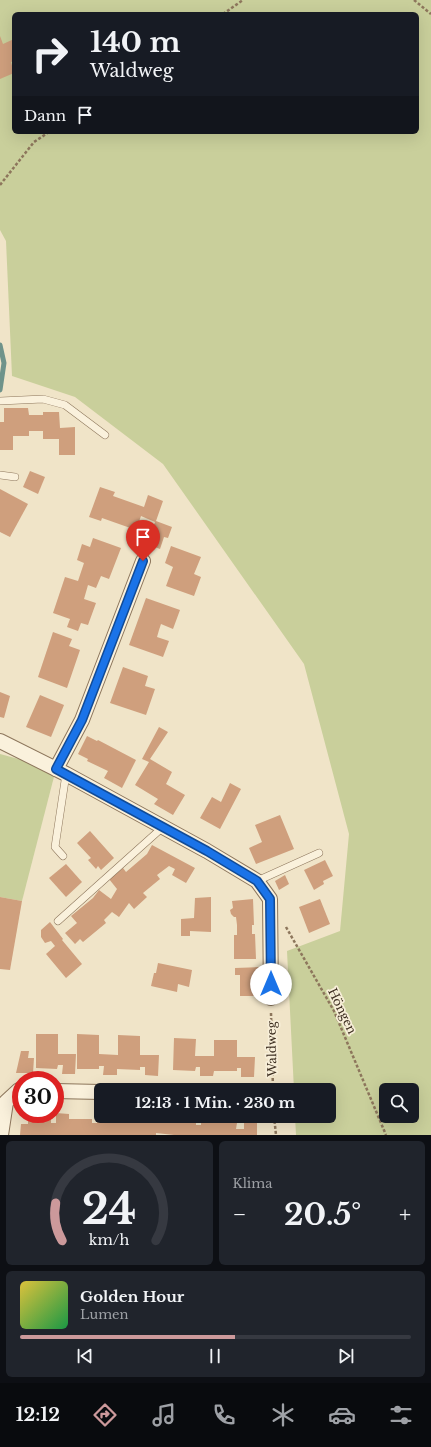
<!DOCTYPE html>
<html lang="de">
<meta charset="utf-8">
<style>
:root{--surface:#171b24;--page:#20242c;--text:#f1f3f6;--muted:#9ea1a6;--line:#363941;--accent:#cc999b}
body{margin:0;font-family:"Libre Baskerville",serif;background:var(--page);color:var(--text);height:100vh;display:flex;flex-direction:column;font-size:15px;white-space:nowrap}
*{box-sizing:border-box;margin:0}
p{font-size:13px;color:var(--muted)}
.icon{flex:none;width:22px;height:22px;fill:none;stroke:currentColor;stroke-width:2;stroke-linecap:round;stroke-linejoin:round}
.map{position:relative;height:1135px;overflow:hidden}
.details{display:flex;flex-direction:column;gap:6px;padding:6px;background:#0d0f14;flex:1}
.details>*{flex:none}
.hud{position:absolute;left:12px;top:12px;width:407px;height:122px;border-radius:6px;box-shadow:0 4px 16px #0002;background:#171b24;color:var(--text);overflow:hidden}
.tools{position:absolute;left:379px;top:1083px;display:grid;gap:8px}
.tools a{display:grid;place-items:center;width:40px;height:40px;border-radius:6px;background:var(--surface);box-shadow:0 4px 16px #0002;font-size:20px}
.speed{position:absolute;left:12px;top:1071px;display:flex;gap:8px;font-size:20px;font-weight:700;text-align:center}
.speed>*{display:grid;place-content:center;width:52px;height:52px;border-radius:50%;background:var(--surface);box-shadow:0 4px 16px #0002;line-height:1}
.speed .limit{border:6px solid #d22;background:#fff;color:#111}
.pin{position:absolute;display:grid;place-items:center;width:34px;height:34px;color:#fff;margin:-41px -17px;border-radius:50% 50% 50% 0;rotate:-45deg;box-shadow:0 0 4px #0007}
.pin .icon{rotate:45deg}
.me{position:absolute;width:44px;margin:-22px;rotate:0deg;stroke-linejoin:round;filter:drop-shadow(0 0 3px #0008)}
.turn{display:flex;align-items:center;gap:14px;height:84px;padding:0 12px;font-size:18px}
.turn .icon{width:52px;height:52px;stroke-width:2.5}
.turn b{display:block;font-size:28px;line-height:34px}
.then{display:flex;align-items:center;height:38px;padding:0 12px;background:#0003;gap:8px;font-size:15px}
.big{font-size:30px;font-weight:800;line-height:1.1}
.details .card{flex:1;display:flex;flex-direction:column;justify-content:center;gap:6px;min-width:0;padding:0 14px;border-radius:6px;background:var(--page)}
.details .dial{align-items:center;gap:0}
.dial svg{height:104px;overflow:visible;fill:none;stroke:var(--line);stroke-width:7;stroke-linecap:round;text-anchor:middle}
.dial text{fill:var(--text);stroke:none}
.song{display:flex;align-items:center;gap:12px}
.cover{width:48px;height:48px;border-radius:6px;background:linear-gradient(135deg,hsl(50 70% 55%),hsl(140 70% 35%))}
.played{height:4px;border-radius:2px;background:linear-gradient(90deg,var(--accent) 55%,var(--line) 55%)}
.keys{display:flex;justify-content:space-around;direction:ltr}
.heat{display:flex;justify-content:space-between;align-items:center;font-size:22px;direction:ltr}
.details .tiles{flex:1;display:grid;gap:6px;grid-template-columns:1fr 1fr}
.card:last-child{grid-column:span 2}
.trip{position:absolute;left:94px;top:1083px;width:242px;height:40px;border-radius:6px;background:var(--surface);box-shadow:0 4px 16px #0002;font-weight:800;line-height:40px;text-align:center}
.tabs{display:flex;height:64px;justify-content:space-around;align-items:center;background:#090b0e;color:var(--muted)}
.tabs .icon{width:28px;height:28px}
.tabs .selected{color:var(--accent)}
.tabs b{font-size:18px;color:var(--text)}
.map>svg:first-child{display:block}
.green{fill:#c9cf9b;fill-rule:evenodd}
.lines{fill:none;stroke-linecap:round;stroke-linejoin:round}
.stream{stroke:#6f938a;stroke-width:5}
.building{fill:#cf9f7d}
.service-casing{stroke:#8d765c;stroke-width:8}
.minor-casing{stroke:#8d765c;stroke-width:16}
.path{stroke:#8d765c;stroke-width:2.5;stroke-dasharray:3 2;stroke-linecap:butt}
.service{stroke:#faf1dc;stroke-width:7}
.minor{stroke:#faf1dc;stroke-width:14}
.route-casing{stroke:#114b97;stroke-width:10}
.route{stroke:#1a73e8;stroke-width:7}
.labels{text-anchor:middle;stroke-width:3.5;stroke-linejoin:round;paint-order:stroke}
.street-label{font-size:12px;fill:#3d2e20;stroke:#f7eed8}
</style>
<div class="map">
<svg width="431" height="1135" viewBox="0 0 431 1135">
<rect width="100%" height="100%" fill="#f0e4c8"/>
<g class="green">
<path d="M0 0H431V1135H296L295 1116H329V1090H294L287 951 340 931 349 834 304 664 163 464 75 397 12 376 6 241 0 230ZM14 14H417V132H14ZM386 1090H412V1116H386Z"/>
<polygon points="0,754 56,769 22,901 0,897"/>
</g>
<g class="lines">
<polyline class="stream" points="0,345 4,363 0,390"/>
</g>
<g class="building">
<polygon points="0,36 3,44 14,39 14,61 11,62 14,73 0,79"/>
<polygon points="4,408 28,408 29,415 43,415 43,412 59,412 60,428 75,427 75,455 59,455 59,439 43,439 43,431 29,431 29,436 13,436 13,450 0,450 0,422 4,422"/>
<polygon points="30,471 45,477 38,494 23,487"/>
<polygon points="100,487 115,492 113,496 144,507 148,495 163,501 156,521 172,527 168,538 164,537 160,549 147,544 155,522 141,516 136,530 102,518 101,521 89,517"/>
<polygon points="0,489 28,504 10,537 0,532"/>
<polygon points="93,538 121,548 109,579 101,576 96,588 88,585 84,599 96,603 88,625 81,623 78,631 67,627 70,619 53,613 65,577 78,581 84,563 77,560 82,544 90,547"/>
<polygon points="171,546 201,557 194,574 201,577 194,596 166,586 173,567 165,563"/>
<polygon points="146,598 180,610 173,629 161,624 159,630 157,637 169,641 163,657 129,645"/>
<polygon points="53,632 72,639 69,646 80,650 67,688 38,677"/>
<polygon points="123,667 148,676 145,686 155,689 146,715 110,703"/>
<polygon points="0,692 10,696 4,718 0,717"/>
<polygon points="40,695 64,705 51,737 26,727"/>
<polygon points="159,727 168,732 150,759 172,772 166,784 185,795 173,815 154,804 158,799 135,785 149,762 142,759"/>
<polygon points="87,736 97,741 98,740 136,760 122,788 104,778 108,771 87,761 88,759 78,754"/>
<polygon points="230,783 241,789 220,829 200,818 212,797 221,802"/>
<polygon points="280,815 294,849 256,864 249,848 262,842 255,825"/>
<polygon points="90,831 114,858 101,870 98,866 96,869 88,860 91,858 77,843"/>
<polygon points="152,845 195,868 186,883 172,875 175,869 169,866 157,875 160,879 143,893 147,897 134,909 129,903 119,917 112,912 104,920 106,923 83,942 80,939 75,944 65,933 77,923 71,916 93,898 99,890 111,899 117,889 109,879 123,868 126,872 147,854"/>
<polygon points="325,860 333,876 323,881 324,884 314,890 304,870"/>
<polygon points="66,864 82,882 66,897 49,878"/>
<polygon points="285,875 289,884 279,890 275,881"/>
<polygon points="0,897 22,901 10,970 0,969"/>
<polygon points="211,897 211,932 190,931 190,936 181,936 181,919 194,918 195,898"/>
<polygon points="253,899 254,925 252,925 252,934 255,934 256,959 234,959 234,935 237,935 237,925 236,917 234,917 231,914 230,910 233,908 232,901"/>
<polygon points="320,899 330,924 309,933 299,907"/>
<polygon points="50,922 63,939 62,940 82,964 66,978 46,954 55,946 51,941 45,943 41,937 41,930"/>
<polygon points="158,963 192,970 189,987 178,984 177,992 151,986 154,973 156,973"/>
<polygon points="259,967 259,996 240,996 240,975 235,975 235,968"/>
<polygon points="36,1034 58,1034 58,1054 76,1054 75,1074 62,1074 63,1065 58,1065 57,1069 36,1068"/>
<polygon points="77,1034 99,1035 99,1054 118,1055 118,1035 140,1036 140,1055 159,1055 158,1076 145,1075 145,1067 140,1067 140,1070 117,1069 117,1075 103,1075 104,1066 99,1066 99,1069 77,1069"/>
<polygon points="174,1038 196,1039 195,1056 214,1056 214,1040 237,1040 237,1057 255,1057 254,1077 241,1077 241,1068 237,1068 237,1071 214,1071 213,1076 200,1076 200,1067 196,1067 195,1071 173,1070"/>
<polygon points="21,1051 29,1051 28,1058 34,1058 33,1073 16,1073"/>
<polygon points="56,1113 69,1114 69,1119 92,1119 92,1123 97,1123 97,1115 101,1115 101,1116 134,1116 134,1118 155,1119 155,1122 160,1122 161,1116 174,1116 174,1120 196,1120 196,1125 201,1125 201,1116 216,1116 216,1122 237,1123 236,1129 244,1129 244,1118 257,1119 257,1135 174,1135 156,1133 156,1135 20,1135 21,1124 28,1124 28,1118 51,1119 51,1123 56,1123"/>
</g>
<g class="lines">
<g class="service-casing">
<g id="service">
<polyline points="0,401 43,399 65,405 105,435"/>
<polyline points="0,475 15,477"/>
<polyline points="63,856 55,847 66,774"/>
<polyline points="257,881 319,853"/>
<polyline points="58,921 163,827"/>
</g>
</g>
<g class="minor-casing">
<g id="minor">
<polyline points="0,741 66,774 207,851 257,881 270,899 271,998"/>
<polyline points="56,769 82,720 143,561"/>
<polyline points="55,1091 101,1092"/>
<polyline points="1,1135 6,1102 19,1090 21,1090"/>
</g>
</g>
<g class="path">
<polyline points="414,0 431,14"/>
<polyline points="223,14 243,0"/>
<polyline points="0,185 34,142 49,132"/>
<polyline points="286,927 334,1011 386,1135"/>
<polyline points="271,1013 273,1090"/>
<polyline points="274,1116 276,1135"/>
</g>
<use href="#service" class="service"/>
<use href="#minor" class="minor"/>
</g>
<g class="lines">
<g class="route-casing">
<polyline id="route" points="143,561 82,720 56,769 207,851 257,881 270,899 271,984"/>
</g>
<use href="#route" class="route"/>
</g>
<g class="labels">
<g class="street-label">
<text transform="translate(342 1011) rotate(64)" y="4">Höngen</text>
<text transform="translate(272 1049) rotate(-91)" y="4">Waldweg</text>
</g>
</g>
</svg>
<div class="tools">
<a><svg class="icon" aria-label="search" viewBox="0 0 24 24"><circle cx="10" cy="10" r="6"/><path d="M15 15l6 6"/></svg></a>
</div>
<div class="speed"><div class="limit">30</div></div>
<div class="pin" style="left:143px;top:561px;background:#d93025"><svg class="icon" aria-label="arrive" viewBox="0 0 24 24"><path d="M6 21V4h12l-3 4 3 4H6"/></svg></div>
<svg class="me" style="left:271px;top:984px" viewBox="-20 -20 40 40"><circle r="19" fill="#fff"/><path d="M0-13L10 11 0 6-10 11z" fill="#1a73e8"/></svg>
<div class="trip">12:13 · 1 Min. · 230 m</div>
<div class="hud">
<div class="turn"><svg class="icon" aria-label="right" viewBox="0 0 24 24"><path d="M7 20v-9h11M14 6l5 5-5 5"/></svg><div><b>140 m</b>Waldweg</div></div>
<div class="then">Dann<svg class="icon" aria-label="arrive" viewBox="0 0 24 24"><path d="M6 21V4h12l-3 4 3 4H6"/></svg></div>
</div>
</div>
<section class="details">
<div class="tiles">
<div class="card dial"><svg viewBox="0 0 100 80">
<path d="M14 69A42 42 0 1 1 86 69"/>
<path d="M14 69A42 42 0 0 1 9 40" stroke="#cc999b"/>
<text x="50" y="56" font-size="32" font-weight="700">24</text>
<text x="50" y="72" font-size="11">km/h</text>
</svg></div>
<div class="card"><p>Klima</p>
<div class="heat"><a>−</a><b class="big">20.5°</b><a>+</a></div>
</div>
<div class="card">
<div class="song"><i class="cover"></i><div><b>Golden Hour</b><p>Lumen</p></div></div>
<div class="played"></div>
<div class="keys"><svg class="icon" aria-label="previous" viewBox="0 0 24 24"><path d="M18 5L8 12l10 7zM5 5v14"/></svg><svg class="icon" aria-label="pause" viewBox="0 0 24 24"><path d="M8 5v14M16 5v14"/></svg><svg class="icon" aria-label="next" viewBox="0 0 24 24"><path d="M6 5l10 7-10 7zM19 5v14"/></svg></div>
</div>
</div>
</section>
<nav class="tabs">
<b>12:12</b>
<svg class="icon selected" aria-label="directions" viewBox="0 0 24 24"><path d="M12 3l9 9-9 9-9-9zM9 14v-3h6M13 9l2 2-2 2"/></svg>
<svg class="icon" aria-label="music" viewBox="0 0 24 24"><path d="M9 18V5l10-2v13"/><circle cx="6" cy="18" r="3"/><circle cx="16" cy="16" r="3"/></svg>
<svg class="icon" aria-label="phone" viewBox="0 0 24 24"><path d="M5 4h4l2 5-3 2q2 4 5 5l2-3 5 2v4C11 20 4 13 5 4z"/></svg>
<svg class="icon" aria-label="climate" viewBox="0 0 24 24"><path d="M12 3v18M4 7l16 10M4 17L20 7"/></svg>
<svg class="icon" aria-label="car" viewBox="0 0 24 24"><path d="M5 17H2v-5l4-1 3-4h7l3 4 3 1v5h-3M9 17h6M6 11h13"/><circle cx="7" cy="17" r="2"/><circle cx="17" cy="17" r="2"/></svg>
<svg class="icon" aria-label="filters" viewBox="0 0 24 24"><path d="M4 7h16M4 17h16"/><circle cx="9" cy="7" r="2"/><circle cx="15" cy="17" r="2"/></svg>
</nav>
